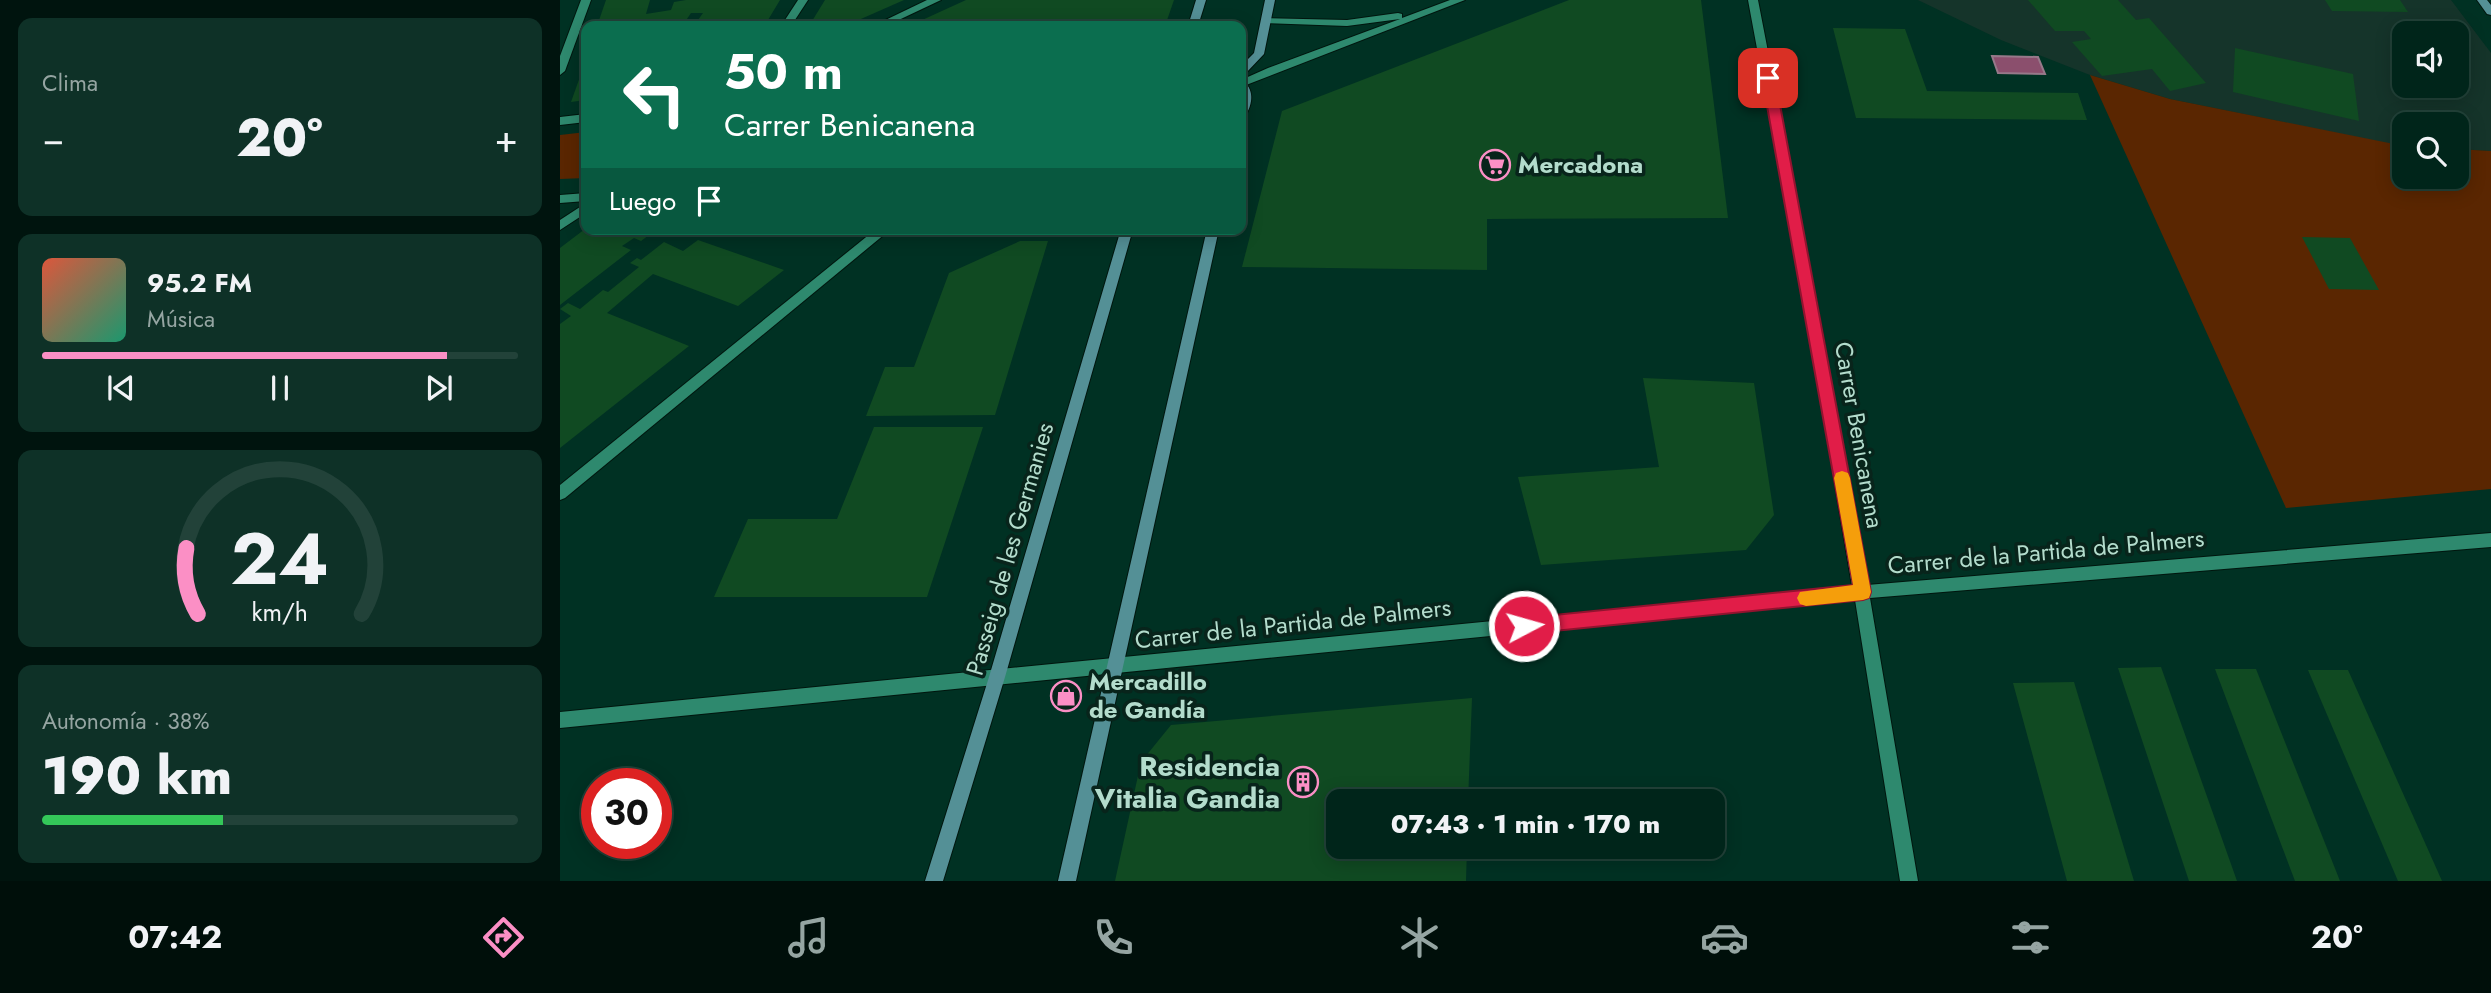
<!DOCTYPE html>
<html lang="es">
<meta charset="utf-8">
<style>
:root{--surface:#00251a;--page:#0e3127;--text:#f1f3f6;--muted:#95a5a2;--line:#224239;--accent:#fb8fc5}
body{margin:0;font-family:Jost,sans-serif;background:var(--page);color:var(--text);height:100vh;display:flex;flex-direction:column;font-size:26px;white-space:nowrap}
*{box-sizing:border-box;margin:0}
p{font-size:23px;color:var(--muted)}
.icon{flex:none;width:38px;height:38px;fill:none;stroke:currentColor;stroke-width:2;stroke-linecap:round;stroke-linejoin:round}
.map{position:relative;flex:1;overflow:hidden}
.panel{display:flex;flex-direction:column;gap:18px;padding:18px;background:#00140e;width:560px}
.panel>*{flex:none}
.hud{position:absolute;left:21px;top:21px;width:665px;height:214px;border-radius:14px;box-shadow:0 4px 18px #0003,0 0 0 2px var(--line);background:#0b6e4f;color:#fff;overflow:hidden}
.controls{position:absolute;left:1832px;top:21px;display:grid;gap:14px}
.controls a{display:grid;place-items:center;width:77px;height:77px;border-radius:14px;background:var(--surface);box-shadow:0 4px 18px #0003,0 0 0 2px var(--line);font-size:35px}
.speed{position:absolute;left:21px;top:768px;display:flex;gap:14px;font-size:35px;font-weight:700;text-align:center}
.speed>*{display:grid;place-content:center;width:91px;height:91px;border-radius:50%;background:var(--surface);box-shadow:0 4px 18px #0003,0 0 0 2px var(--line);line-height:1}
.speed .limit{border:10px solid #d22;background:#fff;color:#111}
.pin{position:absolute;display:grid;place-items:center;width:60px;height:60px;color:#fff;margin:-30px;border-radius:14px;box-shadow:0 4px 10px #0006}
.me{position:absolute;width:77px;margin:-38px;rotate:84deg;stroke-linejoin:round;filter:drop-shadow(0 0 5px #0008)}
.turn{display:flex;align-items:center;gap:24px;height:147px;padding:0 28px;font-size:32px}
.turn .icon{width:91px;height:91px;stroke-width:2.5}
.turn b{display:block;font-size:49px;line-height:60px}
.then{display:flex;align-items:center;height:66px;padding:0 28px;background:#0003;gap:14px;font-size:26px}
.big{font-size:52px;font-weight:800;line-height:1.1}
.panel .widget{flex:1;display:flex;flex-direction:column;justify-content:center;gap:10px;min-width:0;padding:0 24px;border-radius:14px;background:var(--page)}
.panel .dial{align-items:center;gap:0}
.dial svg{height:182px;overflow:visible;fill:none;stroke:var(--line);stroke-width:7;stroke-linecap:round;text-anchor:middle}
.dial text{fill:var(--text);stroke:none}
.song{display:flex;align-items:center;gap:21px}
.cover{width:84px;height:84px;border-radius:10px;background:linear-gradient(135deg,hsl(10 70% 55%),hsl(160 70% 35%))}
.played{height:7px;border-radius:4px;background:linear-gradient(90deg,var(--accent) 85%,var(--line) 85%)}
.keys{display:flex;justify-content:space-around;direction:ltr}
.heat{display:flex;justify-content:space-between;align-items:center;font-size:38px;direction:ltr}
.charge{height:10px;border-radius:5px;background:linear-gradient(90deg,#34c759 38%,var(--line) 0)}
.trip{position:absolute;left:766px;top:789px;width:399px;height:70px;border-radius:14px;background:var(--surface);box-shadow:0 4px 18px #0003,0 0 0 2px var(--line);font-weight:800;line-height:70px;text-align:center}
.dock{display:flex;height:112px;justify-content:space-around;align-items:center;background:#000f0a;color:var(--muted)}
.dock .icon{width:49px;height:49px}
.dock .selected{color:var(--accent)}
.dock b{font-size:32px;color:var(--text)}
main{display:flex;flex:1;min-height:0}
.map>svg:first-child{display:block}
.built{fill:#15342a;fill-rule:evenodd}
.green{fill:#5a2601}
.water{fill:#8b4f6d;stroke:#97798a;stroke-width:2}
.building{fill:#104a22}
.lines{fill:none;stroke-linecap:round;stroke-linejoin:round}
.street-casing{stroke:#00160e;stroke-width:2}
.secondary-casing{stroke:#00160e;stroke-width:2}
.street{fill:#2e896e;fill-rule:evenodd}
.secondary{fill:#549096;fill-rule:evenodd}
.route{fill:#e11d48;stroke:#92132f;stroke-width:2}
.slow{fill:#f59e0b}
.labels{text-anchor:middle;stroke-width:7;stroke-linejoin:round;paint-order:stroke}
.poi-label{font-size:24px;font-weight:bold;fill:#b3dccc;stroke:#08241b;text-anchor:start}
.street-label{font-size:24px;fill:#b3dccc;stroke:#08241b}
.near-poi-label{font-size:28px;font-weight:bold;fill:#b3dccc;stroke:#08241b;text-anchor:end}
</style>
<main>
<section class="panel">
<div class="widget"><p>Clima</p>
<div class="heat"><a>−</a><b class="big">20°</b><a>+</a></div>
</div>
<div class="widget">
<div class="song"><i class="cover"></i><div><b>95.2 FM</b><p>Música</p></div></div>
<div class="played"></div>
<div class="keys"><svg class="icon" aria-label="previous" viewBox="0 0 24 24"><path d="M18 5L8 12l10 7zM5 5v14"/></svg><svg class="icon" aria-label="pause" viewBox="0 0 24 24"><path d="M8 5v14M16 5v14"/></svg><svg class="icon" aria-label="next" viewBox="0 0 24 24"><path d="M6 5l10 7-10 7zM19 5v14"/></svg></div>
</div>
<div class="widget dial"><svg viewBox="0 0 100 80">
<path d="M14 69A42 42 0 1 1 86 69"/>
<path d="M14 69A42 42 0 0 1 9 40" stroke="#fb8fc5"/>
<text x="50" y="56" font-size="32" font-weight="700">24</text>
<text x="50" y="72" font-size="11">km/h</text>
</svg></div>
<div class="widget"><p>Autonomía · 38%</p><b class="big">190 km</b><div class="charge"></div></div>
</section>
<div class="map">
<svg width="1931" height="881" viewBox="0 0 1931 881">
<rect width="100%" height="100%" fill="#003123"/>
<path class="built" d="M1358 0H1891L1931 53V151L1897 149V124H1844V146H1840L1610 99 1530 75 1441 40ZM1844 33H1897V86H1844Z"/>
<g class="green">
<polygon points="1530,75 1610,99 1844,146 1844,177 1897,177 1897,149 1931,151 1931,489 1726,508"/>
<polygon points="26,132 26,178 0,179 0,135"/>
</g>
<polygon class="water" points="1432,56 1478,57 1485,74 1438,73"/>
<g class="building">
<polygon points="46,0 90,0 86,14 111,10 114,2 126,0 220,0 208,20 138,20 143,13 131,13 127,19 120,21 118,26 37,26"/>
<polygon points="265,0 344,0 285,26 249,26"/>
<polygon points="406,0 614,0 605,26 349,26"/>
<polygon points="1009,0 1141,0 1168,218 927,219 927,270 682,267 722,111"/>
<polygon points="1468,0 1558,0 1576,20 1589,18 1646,83 1610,91 1592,69 1542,76 1512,42 1531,39 1524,31 1495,31"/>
<polygon points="1765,0 1840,0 1848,12 1772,11"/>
<polygon points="1273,28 1345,29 1367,91 1518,93 1527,120 1296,118"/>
<polygon points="1675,48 1793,74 1799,121 1673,92"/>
<polygon points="26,60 26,100 11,102"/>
<polygon points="25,229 97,229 81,241 74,238 62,246 71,250 0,305 0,248"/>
<polygon points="1742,237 1790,238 1819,290 1769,289"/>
<polygon points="138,240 224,270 178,306 93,274 47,313 129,346 0,448 0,324 11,316 0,309 8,303 20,309 43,290 48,292 79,267 70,263 77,258 81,260 104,242 123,251"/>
<polygon points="460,241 488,241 435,415 306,416 325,367 354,367 389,273"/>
<polygon points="1083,378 1194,383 1214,515 1186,550 981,565 958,477 1099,467"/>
<polygon points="314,427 423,427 367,597 154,597 188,519 277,519"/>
<polygon points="1601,667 1677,881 1629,881 1558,668"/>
<polygon points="1655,669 1696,669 1780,881 1735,881"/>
<polygon points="1748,670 1788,670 1882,881 1838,881"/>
<polygon points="1514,682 1574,881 1507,881 1453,683"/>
<polygon points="912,698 908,802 779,802 779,847 907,847 906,881 555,881 581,762 611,725"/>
</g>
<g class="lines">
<g class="street-casing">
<g id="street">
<polygon points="21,0 31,0 5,71 0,75 0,56"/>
<polygon points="238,0 248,0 231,26 221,26"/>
<polygon points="367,0 381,0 326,26 313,26"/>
<polygon points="890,0 905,0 681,87 681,80 708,68 840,19 787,26 706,23 702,22 702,18 787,20 838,13 842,14 842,18"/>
<polygon points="1188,0 1198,0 1262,330 1307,585 1931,533 1931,547 1310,598 1358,881 1340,881 1295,600 0,728 0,712 1292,586 1249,330"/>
<polygon points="26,114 26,122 0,125 0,117"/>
<polygon points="26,193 26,201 0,203 0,195"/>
<polygon points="26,203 26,213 0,230 0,220"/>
<polygon points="316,229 331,229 5,498 0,500 0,485"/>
</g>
</g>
<g class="secondary-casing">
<g id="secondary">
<polygon points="636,0 646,0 638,26 628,26"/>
<polygon points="705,0 715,0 704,54 685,74 681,75 681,66 694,53"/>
<polygon points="1917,0 1927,0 1931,5 1931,15 1927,14"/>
<path d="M681 80C695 88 693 104 685 116L681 117Z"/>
<polygon points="561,229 573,229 445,677 383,881 365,881 429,677"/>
<polygon points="647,229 659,229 516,881 498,881"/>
</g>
</g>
<use href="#street" class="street"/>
<use href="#secondary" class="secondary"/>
</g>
<polygon class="route" points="1208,73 1215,78 1311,592 1309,598 1303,600 964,634 957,632 955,626 957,620 964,618 1293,585 1202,78"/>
<polygon class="slow" points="1282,471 1288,473 1290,478 1311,592 1309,598 1303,600 1246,606 1240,604 1237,598 1240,592 1293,585 1274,478 1276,473"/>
<defs>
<g id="supermarket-ring" transform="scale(1.575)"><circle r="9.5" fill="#08241b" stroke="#fb8fc5" stroke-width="1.5"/><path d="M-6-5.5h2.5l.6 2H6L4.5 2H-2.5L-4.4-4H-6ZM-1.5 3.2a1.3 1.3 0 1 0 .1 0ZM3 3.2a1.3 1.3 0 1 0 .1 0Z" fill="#fb8fc5"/></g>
<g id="shop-ring" transform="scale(1.575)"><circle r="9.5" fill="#08241b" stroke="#fb8fc5" stroke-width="1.5"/><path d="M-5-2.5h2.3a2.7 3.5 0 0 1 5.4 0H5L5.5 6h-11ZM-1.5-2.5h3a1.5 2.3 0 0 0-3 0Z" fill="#fb8fc5"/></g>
<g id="building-ring" transform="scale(1.575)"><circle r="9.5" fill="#08241b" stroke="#fb8fc5" stroke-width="1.5"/><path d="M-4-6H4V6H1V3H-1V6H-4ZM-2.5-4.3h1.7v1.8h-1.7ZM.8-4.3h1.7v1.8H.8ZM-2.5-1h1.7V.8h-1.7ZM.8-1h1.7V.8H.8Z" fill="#fb8fc5"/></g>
</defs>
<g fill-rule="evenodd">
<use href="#supermarket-ring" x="935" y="165"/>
<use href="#shop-ring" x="506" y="696"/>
<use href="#building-ring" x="743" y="782"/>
</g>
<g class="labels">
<g class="poi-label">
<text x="958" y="173">Mercadona</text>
<text x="529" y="690">Mercadillo<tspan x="529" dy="28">de Gandía</tspan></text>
</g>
<g class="street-label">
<text transform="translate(1299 435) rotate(80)" y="8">Carrer Benicanena</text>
<text transform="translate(450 549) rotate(-74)" y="8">Passeig de les Germanies</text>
<text transform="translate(1486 552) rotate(-5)" y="8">Carrer de la Partida de Palmers</text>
<text transform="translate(733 624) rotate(-6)" y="8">Carrer de la Partida de Palmers</text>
</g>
<g class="near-poi-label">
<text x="720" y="776">Residencia<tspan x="720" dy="32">Vitalia Gandia</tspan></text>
</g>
</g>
</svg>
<div class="controls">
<a><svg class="icon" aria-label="sound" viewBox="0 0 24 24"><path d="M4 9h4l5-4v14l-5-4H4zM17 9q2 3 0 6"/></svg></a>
<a><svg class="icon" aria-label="search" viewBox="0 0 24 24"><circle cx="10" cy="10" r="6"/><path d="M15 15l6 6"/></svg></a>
</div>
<div class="speed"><div class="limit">30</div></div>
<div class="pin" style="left:1208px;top:78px;background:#d93025"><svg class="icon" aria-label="arrive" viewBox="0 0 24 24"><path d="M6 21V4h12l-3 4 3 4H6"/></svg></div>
<svg class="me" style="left:964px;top:626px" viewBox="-20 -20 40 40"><circle r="17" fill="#e11d48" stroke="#fff" stroke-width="3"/><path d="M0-11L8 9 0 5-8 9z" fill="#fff"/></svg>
<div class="trip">07:43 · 1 min · 170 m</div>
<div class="hud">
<div class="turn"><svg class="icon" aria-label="left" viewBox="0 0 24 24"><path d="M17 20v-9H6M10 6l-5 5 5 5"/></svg><div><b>50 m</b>Carrer Benicanena</div></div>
<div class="then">Luego<svg class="icon" aria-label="arrive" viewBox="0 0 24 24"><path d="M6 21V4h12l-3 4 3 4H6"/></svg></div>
</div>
</div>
</main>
<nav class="dock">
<b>07:42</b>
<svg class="icon selected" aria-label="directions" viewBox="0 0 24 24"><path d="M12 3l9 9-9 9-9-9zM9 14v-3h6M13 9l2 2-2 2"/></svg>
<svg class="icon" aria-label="music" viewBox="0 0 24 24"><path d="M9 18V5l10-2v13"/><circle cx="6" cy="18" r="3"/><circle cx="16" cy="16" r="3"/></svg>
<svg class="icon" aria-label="phone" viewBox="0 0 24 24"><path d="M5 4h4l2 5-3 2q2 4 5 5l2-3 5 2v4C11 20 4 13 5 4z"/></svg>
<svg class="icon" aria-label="climate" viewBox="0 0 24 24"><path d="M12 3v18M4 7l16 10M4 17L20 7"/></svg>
<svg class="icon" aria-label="car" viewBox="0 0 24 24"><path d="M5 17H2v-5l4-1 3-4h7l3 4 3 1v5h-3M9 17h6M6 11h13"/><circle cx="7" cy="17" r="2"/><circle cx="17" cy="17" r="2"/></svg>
<svg class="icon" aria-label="filters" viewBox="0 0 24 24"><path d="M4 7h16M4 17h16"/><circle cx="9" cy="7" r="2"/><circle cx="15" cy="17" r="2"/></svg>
<b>20°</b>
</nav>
